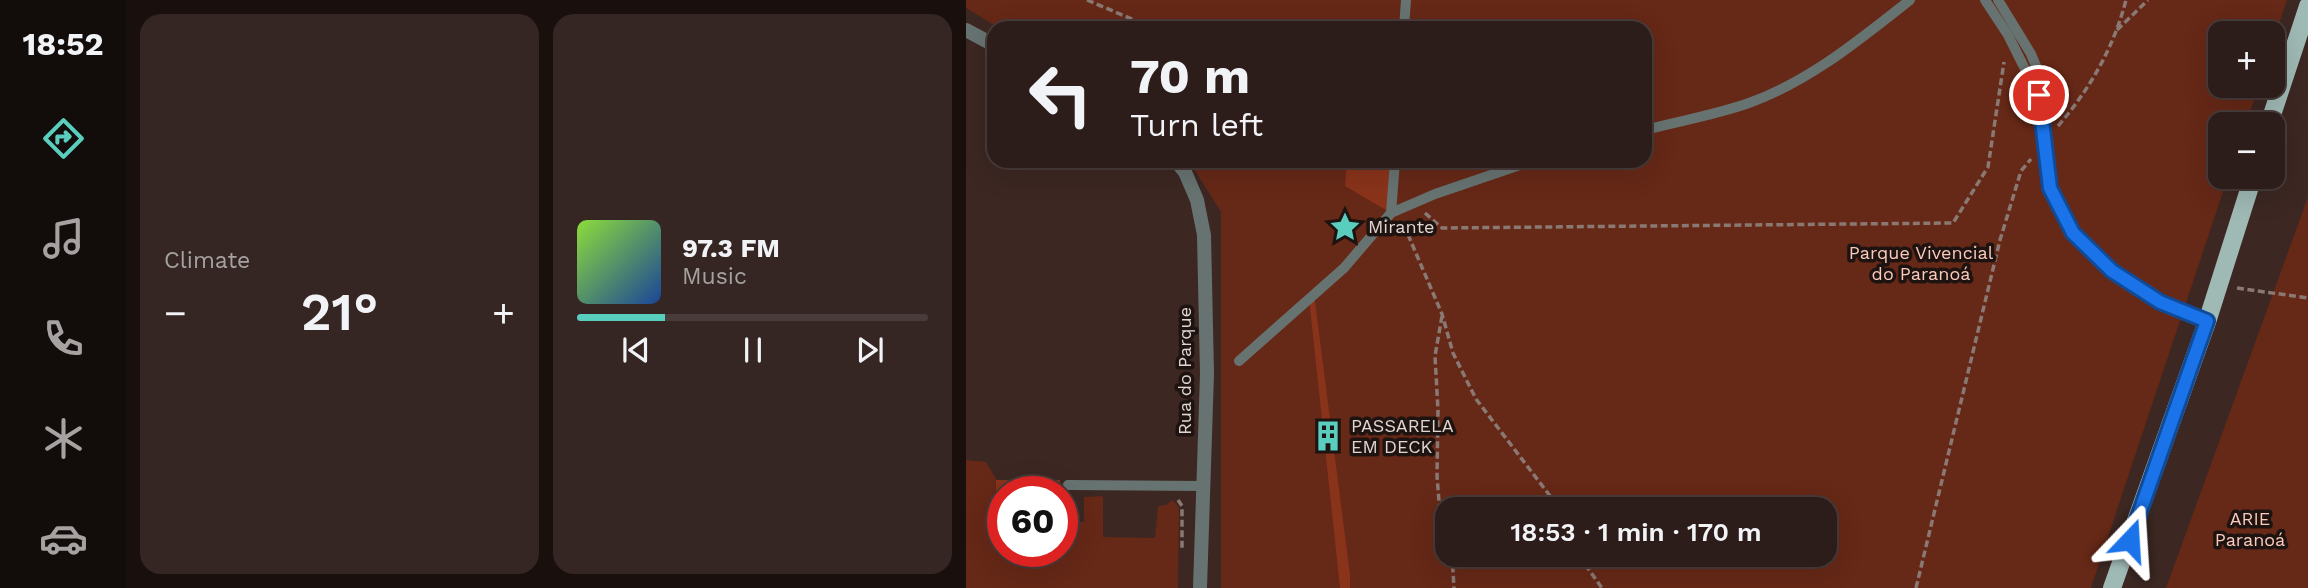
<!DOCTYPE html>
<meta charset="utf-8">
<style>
:root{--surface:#2d1d1a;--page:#352623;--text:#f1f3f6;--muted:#a7a2a2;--line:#483b39;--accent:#59cebf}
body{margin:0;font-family:"Work Sans",sans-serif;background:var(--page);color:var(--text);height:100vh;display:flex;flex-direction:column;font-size:26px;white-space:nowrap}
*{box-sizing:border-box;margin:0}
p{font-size:23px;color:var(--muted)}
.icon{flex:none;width:38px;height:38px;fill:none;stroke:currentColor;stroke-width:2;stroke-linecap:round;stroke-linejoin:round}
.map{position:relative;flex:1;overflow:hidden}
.side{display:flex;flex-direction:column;gap:14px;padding:14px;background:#19100e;width:840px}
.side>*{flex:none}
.guide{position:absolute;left:21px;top:21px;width:665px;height:147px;border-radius:21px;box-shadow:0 7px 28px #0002,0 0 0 2px var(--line);background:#2d1d1a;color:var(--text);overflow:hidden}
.controls{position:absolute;left:1242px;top:21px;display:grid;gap:14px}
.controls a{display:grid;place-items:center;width:77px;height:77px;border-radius:14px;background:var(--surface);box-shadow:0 7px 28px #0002,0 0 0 2px var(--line);font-size:35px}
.speed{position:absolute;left:21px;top:476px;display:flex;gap:14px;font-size:35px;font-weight:700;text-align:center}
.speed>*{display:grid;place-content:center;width:91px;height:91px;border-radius:50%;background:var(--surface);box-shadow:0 7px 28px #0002,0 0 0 2px var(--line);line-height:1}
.speed .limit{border:10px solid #d22;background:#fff;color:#111}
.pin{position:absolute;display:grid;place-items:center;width:60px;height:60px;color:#fff;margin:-30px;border:4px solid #fff;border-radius:50%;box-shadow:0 2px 7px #0007}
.me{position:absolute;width:77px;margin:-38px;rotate:20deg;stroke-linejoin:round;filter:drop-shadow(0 0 5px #0008)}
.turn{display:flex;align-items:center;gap:24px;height:147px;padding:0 28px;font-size:32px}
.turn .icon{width:91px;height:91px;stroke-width:2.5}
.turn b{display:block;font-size:49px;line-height:60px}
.big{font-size:52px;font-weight:600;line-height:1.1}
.side .widget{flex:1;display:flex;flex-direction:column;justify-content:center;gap:10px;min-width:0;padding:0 24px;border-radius:21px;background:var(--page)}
.song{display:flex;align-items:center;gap:21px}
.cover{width:84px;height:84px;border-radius:10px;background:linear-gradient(135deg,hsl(90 70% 55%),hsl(220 70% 35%))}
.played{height:7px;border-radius:4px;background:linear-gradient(90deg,var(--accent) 25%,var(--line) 25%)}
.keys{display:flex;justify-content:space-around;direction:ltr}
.heat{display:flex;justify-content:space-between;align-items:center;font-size:38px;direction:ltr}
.side .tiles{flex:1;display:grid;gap:14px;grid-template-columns:repeat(2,1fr)}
.trip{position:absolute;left:469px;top:497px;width:402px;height:70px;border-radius:21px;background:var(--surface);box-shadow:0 7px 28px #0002,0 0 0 2px var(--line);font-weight:600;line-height:70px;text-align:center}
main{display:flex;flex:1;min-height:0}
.tabs{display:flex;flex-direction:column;width:126px;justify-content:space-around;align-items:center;background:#120c0a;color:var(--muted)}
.tabs .icon{width:49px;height:49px}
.tabs .selected{color:var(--accent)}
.tabs b{font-size:32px;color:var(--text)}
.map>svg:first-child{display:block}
.green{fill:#662817;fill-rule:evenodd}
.building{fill:#8a331b}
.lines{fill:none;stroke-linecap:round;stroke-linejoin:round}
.path{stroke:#8a7873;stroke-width:3.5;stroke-dasharray:7 3.5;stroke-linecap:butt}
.service{stroke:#677371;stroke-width:10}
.tertiary{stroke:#677371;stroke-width:14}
.primary{stroke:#9fb9b4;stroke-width:18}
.route-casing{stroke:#114b97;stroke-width:18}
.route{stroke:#1a73e8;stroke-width:12}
.labels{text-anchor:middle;stroke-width:7;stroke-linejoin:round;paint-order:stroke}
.poi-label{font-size:18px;fill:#e2d4d0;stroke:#1d1310;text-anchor:start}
.park-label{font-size:18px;fill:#fccabb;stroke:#1d1310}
.street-label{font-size:18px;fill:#e2d4d0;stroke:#1d1310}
</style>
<main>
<nav class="tabs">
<b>18:52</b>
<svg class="icon selected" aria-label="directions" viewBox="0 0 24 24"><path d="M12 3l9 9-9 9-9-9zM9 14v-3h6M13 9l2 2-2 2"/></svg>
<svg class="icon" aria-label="music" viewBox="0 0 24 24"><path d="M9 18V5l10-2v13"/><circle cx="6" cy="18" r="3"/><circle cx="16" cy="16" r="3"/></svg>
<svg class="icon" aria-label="phone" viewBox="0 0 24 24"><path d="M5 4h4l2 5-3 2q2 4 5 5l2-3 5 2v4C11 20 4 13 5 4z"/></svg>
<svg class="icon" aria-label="climate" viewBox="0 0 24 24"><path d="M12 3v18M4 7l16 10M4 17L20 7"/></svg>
<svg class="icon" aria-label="car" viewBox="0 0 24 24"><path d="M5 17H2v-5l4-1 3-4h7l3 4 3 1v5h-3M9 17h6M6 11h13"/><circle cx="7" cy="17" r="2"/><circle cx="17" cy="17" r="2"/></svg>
</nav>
<section class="side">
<div class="tiles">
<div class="widget"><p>Climate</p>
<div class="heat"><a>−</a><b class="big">21°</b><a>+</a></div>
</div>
<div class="widget">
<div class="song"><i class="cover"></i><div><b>97.3 FM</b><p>Music</p></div></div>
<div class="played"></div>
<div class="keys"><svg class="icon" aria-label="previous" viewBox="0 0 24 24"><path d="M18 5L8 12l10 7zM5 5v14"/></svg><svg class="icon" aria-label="pause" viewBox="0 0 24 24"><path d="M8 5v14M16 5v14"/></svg><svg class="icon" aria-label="next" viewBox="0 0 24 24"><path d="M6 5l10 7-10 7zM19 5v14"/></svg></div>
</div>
</div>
</section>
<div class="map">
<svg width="1342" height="588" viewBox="0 0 1342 588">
<rect width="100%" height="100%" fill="#3c2722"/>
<g class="green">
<path d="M0 0H1321L1307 42V33H1255V86H1293L1280 124H1255V177H1262L1125 588H255V212L223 161H679V28H33L0 8ZM481 509H859V555H481Z"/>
<polygon points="1342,197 1342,588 1200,588"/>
<polygon points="0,460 20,462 30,479 29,521 37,522 37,551 96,551 96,522 118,522 118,497 137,496 137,537 189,538 192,506 200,505 207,500 213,508 212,588 0,588"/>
</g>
<g class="building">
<polygon points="381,161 429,161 425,213 379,186"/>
<polygon points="348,294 384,575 384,588 374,588 343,298"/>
<polygon points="30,480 94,480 94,492 37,492 37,522 30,522"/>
</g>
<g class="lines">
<g class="path">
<polyline points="121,0 187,28"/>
<polyline points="1151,30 1182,0"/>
<path d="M1092 126C1124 89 1148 47 1160 0"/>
<polyline points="459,213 476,228 987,223 1022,167 1038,62"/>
<polyline points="440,224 443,237 476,314 487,353 510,399 594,509"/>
<polyline points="1271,288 1342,298"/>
<polyline points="476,316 469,356 472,410 471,476 475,526 481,543"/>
<polyline points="212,500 216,506 216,551"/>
<polyline points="486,555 488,588"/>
<polyline points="615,555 621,567 636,588"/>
<polyline points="950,588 1034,240 1055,171 1065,159"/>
</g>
<g class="service">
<polyline points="1019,0 1042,35 1072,95"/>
<polyline points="1032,0 1065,54 1075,78 1072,95 1084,188 1106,233 1146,271 1194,302 1241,322"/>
<polyline points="438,28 440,0"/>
<path d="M679 130C713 121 749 115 783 103 844 81 893 40 944 0"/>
<polyline points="425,213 469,194 566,161"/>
<polyline points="273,361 378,268 425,213 429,161"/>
<polyline points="102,485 237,486"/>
</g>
<g class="tertiary">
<polyline points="0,30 28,45"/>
<polyline points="210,161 219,172 231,200 238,235 241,374 234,588"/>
</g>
<g class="primary">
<polyline points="1303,124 1342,6"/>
<polyline points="1146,588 1241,322 1287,177"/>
</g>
</g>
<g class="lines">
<g class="route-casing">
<polyline id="route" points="1073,95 1084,188 1107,233 1146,271 1194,302 1241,321 1164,540"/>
</g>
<use href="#route" class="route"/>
</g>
<defs>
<g id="sight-bare" transform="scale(2.415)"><path d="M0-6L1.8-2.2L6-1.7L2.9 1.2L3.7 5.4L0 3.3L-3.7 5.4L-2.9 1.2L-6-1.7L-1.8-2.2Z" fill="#59cebf" stroke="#1d1310" stroke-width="2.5" paint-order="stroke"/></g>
<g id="building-bare" transform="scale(2.415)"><path d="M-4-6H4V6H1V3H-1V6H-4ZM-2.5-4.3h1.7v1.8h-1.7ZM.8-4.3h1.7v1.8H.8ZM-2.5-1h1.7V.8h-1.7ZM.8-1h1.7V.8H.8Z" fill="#59cebf" stroke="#1d1310" stroke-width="2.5" paint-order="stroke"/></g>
</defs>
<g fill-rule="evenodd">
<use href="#sight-bare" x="379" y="227"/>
<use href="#building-bare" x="362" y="436"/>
</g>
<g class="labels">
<g class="poi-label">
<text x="402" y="233">Mirante</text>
<text x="385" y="432">PASSARELA<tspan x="385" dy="21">EM DECK</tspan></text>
</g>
<g class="park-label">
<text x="955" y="259">Parque Vivencial<tspan x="955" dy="21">do Paranoá</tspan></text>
<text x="1284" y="525">ARIE<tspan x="1284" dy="21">Paranoá</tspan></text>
</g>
<g class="street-label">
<text transform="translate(219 371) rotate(-90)" y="6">Rua do Parque</text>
</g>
</g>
</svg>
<div class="controls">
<a>+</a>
<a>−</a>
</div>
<div class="speed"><div class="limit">60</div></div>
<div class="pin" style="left:1073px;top:95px;background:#d93025"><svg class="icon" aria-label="arrive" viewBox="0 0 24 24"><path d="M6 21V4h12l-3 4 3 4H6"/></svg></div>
<svg class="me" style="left:1164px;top:540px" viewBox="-20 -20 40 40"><path d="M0-17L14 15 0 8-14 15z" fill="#1a73e8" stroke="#fff" stroke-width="4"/></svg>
<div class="trip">18:53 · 1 min · 170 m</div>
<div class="guide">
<div class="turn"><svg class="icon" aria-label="left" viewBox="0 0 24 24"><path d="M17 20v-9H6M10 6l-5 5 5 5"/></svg><div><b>70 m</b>Turn left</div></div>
</div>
</div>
</main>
